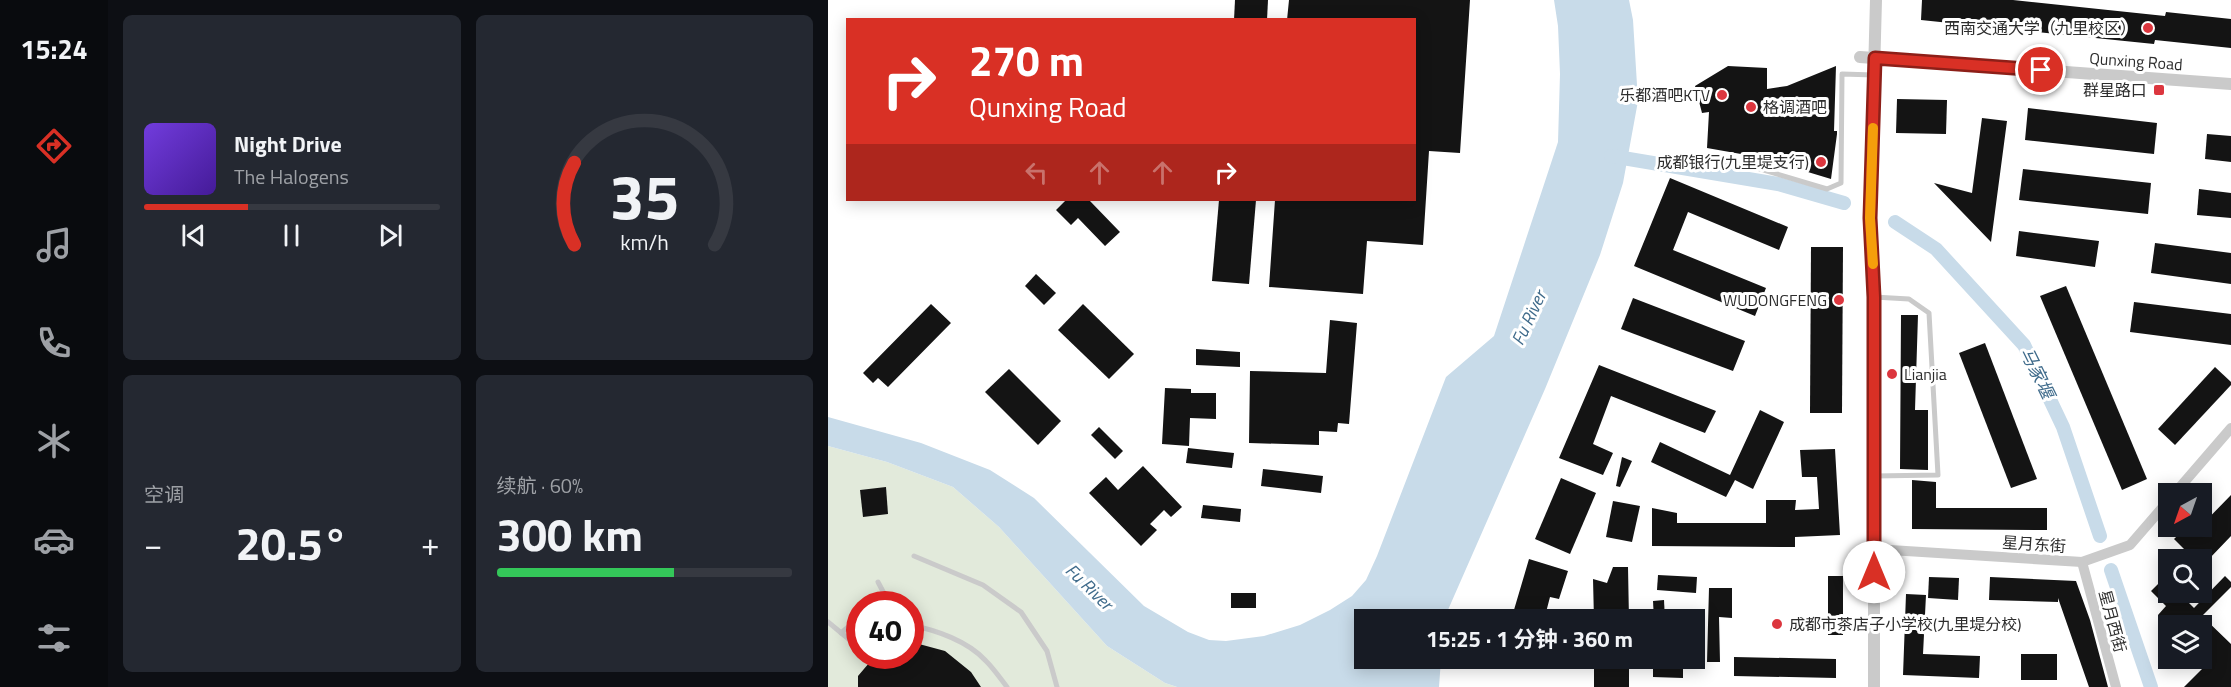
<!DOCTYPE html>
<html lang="zh">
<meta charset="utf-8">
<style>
:root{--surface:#171b24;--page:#242831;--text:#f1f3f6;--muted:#9ea1a6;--line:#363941;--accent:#d93025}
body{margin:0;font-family:"Titillium Web","Noto Sans SC",sans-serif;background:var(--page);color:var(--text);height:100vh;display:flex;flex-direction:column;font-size:22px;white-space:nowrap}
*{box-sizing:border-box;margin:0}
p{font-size:20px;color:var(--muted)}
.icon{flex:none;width:33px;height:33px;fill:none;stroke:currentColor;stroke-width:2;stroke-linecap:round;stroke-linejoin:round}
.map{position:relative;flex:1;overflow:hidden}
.sheet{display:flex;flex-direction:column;gap:15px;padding:15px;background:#0d0f14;width:720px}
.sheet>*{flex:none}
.guide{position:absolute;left:18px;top:18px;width:570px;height:183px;border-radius:0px;box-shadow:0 3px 15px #0003;background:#d93025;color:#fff;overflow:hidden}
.needle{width:39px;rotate:220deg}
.controls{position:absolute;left:1330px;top:483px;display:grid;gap:12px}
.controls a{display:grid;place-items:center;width:54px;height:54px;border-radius:0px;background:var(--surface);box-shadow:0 3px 15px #0003;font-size:30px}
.speed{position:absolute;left:18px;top:591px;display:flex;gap:12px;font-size:30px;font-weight:700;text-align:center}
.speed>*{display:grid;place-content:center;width:78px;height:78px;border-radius:50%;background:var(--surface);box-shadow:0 3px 15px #0003;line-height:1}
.speed .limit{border:9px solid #d22;background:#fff;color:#111}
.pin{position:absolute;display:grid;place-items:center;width:51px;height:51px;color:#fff;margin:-26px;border:3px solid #fff;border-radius:50%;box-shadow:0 2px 6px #0007}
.me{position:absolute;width:66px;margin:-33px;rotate:0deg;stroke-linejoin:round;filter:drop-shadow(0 0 4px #0008)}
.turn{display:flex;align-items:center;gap:21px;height:126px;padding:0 24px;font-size:27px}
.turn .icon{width:78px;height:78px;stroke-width:2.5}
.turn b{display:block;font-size:42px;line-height:51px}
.lanes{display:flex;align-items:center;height:57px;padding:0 24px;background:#0003;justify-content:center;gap:30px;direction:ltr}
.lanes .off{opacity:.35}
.big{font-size:45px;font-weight:700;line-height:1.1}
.sheet .card{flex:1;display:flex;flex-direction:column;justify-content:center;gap:9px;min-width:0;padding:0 21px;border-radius:9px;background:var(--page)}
.sheet .dial{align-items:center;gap:0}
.dial svg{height:156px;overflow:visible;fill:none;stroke:var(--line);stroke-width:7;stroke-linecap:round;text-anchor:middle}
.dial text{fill:var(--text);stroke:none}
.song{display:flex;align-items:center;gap:18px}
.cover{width:72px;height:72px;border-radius:9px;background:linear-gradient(135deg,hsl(260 70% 55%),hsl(260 70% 35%))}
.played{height:6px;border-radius:3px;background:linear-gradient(90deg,var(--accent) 35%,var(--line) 35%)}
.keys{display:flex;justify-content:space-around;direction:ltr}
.heat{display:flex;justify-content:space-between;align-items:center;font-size:33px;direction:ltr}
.charge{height:9px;border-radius:4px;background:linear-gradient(90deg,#34c759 60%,var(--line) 0)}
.sheet .tiles{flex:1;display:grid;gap:15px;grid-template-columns:repeat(2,1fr)}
.trip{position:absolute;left:526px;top:609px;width:351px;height:60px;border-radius:0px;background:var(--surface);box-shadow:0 3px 15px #0003;font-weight:700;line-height:60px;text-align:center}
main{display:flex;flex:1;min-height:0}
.menu{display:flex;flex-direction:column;width:108px;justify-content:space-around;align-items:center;background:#090b0e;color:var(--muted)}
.menu .icon{width:42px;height:42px}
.menu .on{color:var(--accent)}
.menu b{font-size:27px;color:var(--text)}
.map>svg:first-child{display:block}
.green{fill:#e2eadb;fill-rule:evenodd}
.water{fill:#c8dbe9}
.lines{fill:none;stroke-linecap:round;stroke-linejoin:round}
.canal{stroke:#c8dbe9;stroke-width:14}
.building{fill:#141414}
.service{stroke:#cacaca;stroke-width:5}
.minor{stroke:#cacaca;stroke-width:10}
.tertiary{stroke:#cacaca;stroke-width:12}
.route-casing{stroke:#8d1f18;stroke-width:15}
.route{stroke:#d93025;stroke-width:10}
.slow{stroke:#f59e0b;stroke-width:10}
.poi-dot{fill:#dc363e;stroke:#fff;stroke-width:2}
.labels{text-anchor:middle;stroke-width:6;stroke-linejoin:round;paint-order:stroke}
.poi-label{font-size:16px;fill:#2d2d2d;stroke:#fff;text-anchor:end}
.street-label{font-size:16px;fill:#2d2d2d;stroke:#fff}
.water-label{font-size:18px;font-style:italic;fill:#3f6b8b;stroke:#fff}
</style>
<main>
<nav class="menu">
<b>15:24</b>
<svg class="icon on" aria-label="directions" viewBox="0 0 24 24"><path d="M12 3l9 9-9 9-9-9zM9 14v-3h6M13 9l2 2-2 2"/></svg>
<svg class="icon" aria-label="music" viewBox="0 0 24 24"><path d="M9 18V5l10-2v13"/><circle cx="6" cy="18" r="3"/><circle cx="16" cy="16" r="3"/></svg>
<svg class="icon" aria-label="phone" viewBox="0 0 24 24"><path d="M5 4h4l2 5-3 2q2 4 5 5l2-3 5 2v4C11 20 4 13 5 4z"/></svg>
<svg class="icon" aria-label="climate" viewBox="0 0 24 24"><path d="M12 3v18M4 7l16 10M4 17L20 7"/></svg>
<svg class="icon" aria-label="car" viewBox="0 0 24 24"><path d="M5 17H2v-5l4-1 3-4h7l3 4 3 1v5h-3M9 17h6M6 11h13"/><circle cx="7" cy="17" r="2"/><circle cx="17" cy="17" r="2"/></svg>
<svg class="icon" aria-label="filters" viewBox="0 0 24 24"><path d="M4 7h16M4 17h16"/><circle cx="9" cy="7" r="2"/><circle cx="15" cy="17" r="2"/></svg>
</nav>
<section class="sheet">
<div class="tiles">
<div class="card">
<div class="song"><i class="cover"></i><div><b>Night Drive</b><p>The Halogens</p></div></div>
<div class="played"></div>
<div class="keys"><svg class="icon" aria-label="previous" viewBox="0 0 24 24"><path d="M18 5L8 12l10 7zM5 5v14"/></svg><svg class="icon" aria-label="pause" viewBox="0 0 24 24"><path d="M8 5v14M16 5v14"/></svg><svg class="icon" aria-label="next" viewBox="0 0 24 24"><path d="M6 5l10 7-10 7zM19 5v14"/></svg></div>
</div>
<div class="card dial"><svg viewBox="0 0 100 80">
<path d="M14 69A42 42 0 1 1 86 69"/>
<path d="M14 69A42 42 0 0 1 14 27" stroke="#d93025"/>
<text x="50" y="56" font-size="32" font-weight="700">35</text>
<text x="50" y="72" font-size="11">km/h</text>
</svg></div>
<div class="card"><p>空调</p>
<div class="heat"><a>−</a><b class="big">20.5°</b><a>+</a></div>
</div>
<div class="card"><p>续航 · 60%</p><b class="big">300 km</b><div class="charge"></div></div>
</div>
</section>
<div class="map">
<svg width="1403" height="687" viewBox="0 0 1403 687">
<rect width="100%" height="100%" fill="#fff"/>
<path class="green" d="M0 446 59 462 125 487 171 527 279 646 337 683 349 687H0ZM32 604H82V656H32Z"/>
<polygon class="water" points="726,0 801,0 805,20 810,101 795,183 772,255 717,389 616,619 537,620 537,658 613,659 611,687 349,687 337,683 279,646 171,527 125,487 59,462 0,446 0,417 93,443 162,470 206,498 316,606 360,632 381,640 398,641 436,636 472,625 502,610 524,596 538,580 549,556 618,377 666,336 730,142 732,74 730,26"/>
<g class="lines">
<g class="canal">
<polyline points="783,156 950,184 1016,203"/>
<polyline points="1067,222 1108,249 1196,345 1235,427 1272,536"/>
<polyline points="1283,570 1323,687"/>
</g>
</g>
<g class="building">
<polygon points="407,0 440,0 439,20 406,20"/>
<polygon points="461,0 642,0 632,153 601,151 595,245 539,241 535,294 441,287 447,200 586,200 586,20 459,20"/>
<polygon points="1094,0 1185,0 1337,16 1338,12 1403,19 1403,48 1327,40 1326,44 1093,20"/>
<polygon points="900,66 939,68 939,89 959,86 1008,66 1006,131 1009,131 1009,134 1003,179 947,162 947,160 879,148 881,112 874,113 867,86"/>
<polygon points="1069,99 1119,100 1118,134 1068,133"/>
<polygon points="1200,108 1329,123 1326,154 1197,140"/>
<polygon points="1154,118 1179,121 1163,242 1106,183 1144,193"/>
<polygon points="1379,134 1403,136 1403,162 1377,159"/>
<polygon points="1195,169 1323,183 1320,214 1191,200"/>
<polygon points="842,178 960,227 951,250 860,212 845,250 938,288 927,316 806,266"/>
<polygon points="1371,189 1403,193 1403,218 1369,215"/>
<polygon points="238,200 261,200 292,232 277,246 250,218 243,225 228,210"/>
<polygon points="391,200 428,200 421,284 384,281"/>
<polygon points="1191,231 1271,241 1267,267 1188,256"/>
<polygon points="1327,243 1403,253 1403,284 1323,273"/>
<polygon points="983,247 1015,247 1014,413 982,413"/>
<polygon points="208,274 228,293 216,305 197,286"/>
<polygon points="1238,286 1319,479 1294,490 1212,296"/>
<polygon points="805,298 917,341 905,371 793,329"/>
<polygon points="1306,302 1403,314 1403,345 1302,332"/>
<polygon points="103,304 123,323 60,387 50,378 45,383 35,373"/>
<polygon points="255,304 306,354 281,379 230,330"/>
<polygon points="1073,315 1090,315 1087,410 1100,410 1100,470 1072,469"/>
<polygon points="502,320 529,323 521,424 510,423 509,432 491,431 491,445 421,443 422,371 498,373"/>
<polygon points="1157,343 1209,479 1183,488 1131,353"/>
<polygon points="368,349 412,352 412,367 368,365"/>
<polygon points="771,365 888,411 877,433 783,396 765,444 785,453 775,475 731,458"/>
<polygon points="1387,367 1403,382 1403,385 1347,445 1330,429"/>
<polygon points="181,369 233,421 210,445 157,392"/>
<polygon points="337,388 363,389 363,393 388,393 388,419 362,418 361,446 334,444"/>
<polygon points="932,410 956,422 925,489 907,480 898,497 823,462 832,442 902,475"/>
<polygon points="271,427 295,451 287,459 263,435"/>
<polygon points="360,448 406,453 404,468 358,463"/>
<polygon points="1007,449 1012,535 967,537 967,547 824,546 824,508 849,513 849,523 938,523 938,500 968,500 967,510 991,509 989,477 974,477 972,450"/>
<polygon points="794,457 804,461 792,487 788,486"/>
<polygon points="315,466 354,507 343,517 336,510 322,524 329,530 313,546 261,493 278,477 290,490"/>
<polygon points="435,469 495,476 493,493 433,486"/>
<polygon points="733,478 768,493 742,554 707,539"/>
<polygon points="1084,480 1108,482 1108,508 1219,508 1219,530 1084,529"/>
<polygon points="58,487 60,514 35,517 32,490"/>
<polygon points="1403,495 1403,536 1380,560 1367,560 1346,539 1357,528 1364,535"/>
<polygon points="785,501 812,506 804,542 778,537"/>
<polygon points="375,505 413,509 412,522 373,518"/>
<polygon points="701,559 740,571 731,599 722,597 716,620 683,620"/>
<polygon points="785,567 800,567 801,620 766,620 765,579 779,583"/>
<polygon points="830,575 869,577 868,593 829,590"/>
<rect x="1000" y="576" width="15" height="59"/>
<polygon points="1397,576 1403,582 1403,587 1374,616 1403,644 1403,687 1356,687 1379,664 1374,659 1374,626 1341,626 1330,615 1338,606 1323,591 1336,578 1341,584 1341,592 1350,592 1366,608"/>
<polygon points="1101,577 1131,578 1130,600 1100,598"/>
<polygon points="1162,577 1248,581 1262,620 1280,687 1261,687 1230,598 1230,602 1161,600"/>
<polygon points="881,588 904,588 904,618 891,617 892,662 879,662"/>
<rect x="403" y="593" width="25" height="15"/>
<polygon points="1078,594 1098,595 1095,654 1152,656 1151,678 1075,675"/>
<polygon points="836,600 837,620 826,620 825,601"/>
<polygon points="91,644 117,651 143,672 153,687 30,687 30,676 47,656 82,656 82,645"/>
<rect x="1193" y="654" width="36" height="26"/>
<polygon points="906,657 1008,659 1008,678 906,676"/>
<rect x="766" y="658" width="35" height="29"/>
<polygon points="825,664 855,665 855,678 825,677"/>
</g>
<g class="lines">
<g class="service">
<polyline points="852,156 929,168 999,189 1013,183 1014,74 1046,75"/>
<polyline points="1046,476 1110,475 1101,313 1081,299 1046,297"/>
<polyline points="86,556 155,585 193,612 219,651 229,687"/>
<polyline points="50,582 60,601 54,604"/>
<polyline points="0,622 23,641 32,634"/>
<path d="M82 625C108 630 140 641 158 661 166 669 172 678 179 687"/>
<polyline points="13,633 32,617"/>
</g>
<g class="minor">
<polyline points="1346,494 1403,428"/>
<polyline points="1046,549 1254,562 1302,545 1341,500"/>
<polyline points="1254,562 1288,687"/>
</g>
<g class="tertiary">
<polyline points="1032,57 1403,84"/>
<polyline points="1046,687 1046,297 1042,218 1048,0"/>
</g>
</g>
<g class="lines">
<g class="route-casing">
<polyline id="route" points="1046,572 1046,297 1042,218 1047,58 1213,70"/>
</g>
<use href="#route" class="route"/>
<polyline class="slow" points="1045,264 1042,218 1045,128"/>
</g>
<g class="poi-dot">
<circle cx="1320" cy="28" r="6"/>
<rect x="1325" y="84" width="12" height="12" rx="3"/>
<circle cx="894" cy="95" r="6"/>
<circle cx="923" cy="107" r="6"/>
<circle cx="993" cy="162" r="6"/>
<circle cx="1011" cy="300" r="6"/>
<circle cx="1064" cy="374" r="6"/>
<circle cx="949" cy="624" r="6"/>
</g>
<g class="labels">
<g class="poi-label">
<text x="1308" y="34">西南交通大学（九里校区）</text>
<text x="1319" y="96">群星路口</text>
<text x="882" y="101">乐都酒吧KTV</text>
<text x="935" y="113" text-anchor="start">格调酒吧</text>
<text x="981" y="168">成都银行(九里堤支行)</text>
<text x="999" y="306">WUDONGFENG</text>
<text x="1076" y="380" text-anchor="start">Lianjia</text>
<text x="961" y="630" text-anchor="start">成都市茶店子小学校(九里堤分校)</text>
</g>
<g class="street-label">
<text transform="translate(1308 61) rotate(4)" y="6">Qunxing Road</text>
<text transform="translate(1206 544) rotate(4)" y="6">星月东街</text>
<text transform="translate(1285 621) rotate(75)" y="6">星月西街</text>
</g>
<g class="water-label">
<text transform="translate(701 318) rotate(-65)" y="6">Fu River</text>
<text transform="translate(1209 373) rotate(64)" y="6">马家堰</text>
<text transform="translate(261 587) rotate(44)" y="6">Fu River</text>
</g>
</g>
</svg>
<div class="controls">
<a><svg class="needle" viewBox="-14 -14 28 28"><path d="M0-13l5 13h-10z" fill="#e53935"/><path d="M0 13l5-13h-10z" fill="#9ea1a6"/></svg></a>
<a><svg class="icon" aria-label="search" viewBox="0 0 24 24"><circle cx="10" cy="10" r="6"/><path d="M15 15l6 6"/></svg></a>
<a><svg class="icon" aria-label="layers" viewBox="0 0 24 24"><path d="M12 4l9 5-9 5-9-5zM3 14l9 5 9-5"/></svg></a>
</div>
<div class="speed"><div class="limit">40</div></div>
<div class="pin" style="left:1213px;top:70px;background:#d93025"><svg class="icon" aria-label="arrive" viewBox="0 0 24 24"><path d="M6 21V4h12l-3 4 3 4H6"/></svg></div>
<svg class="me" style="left:1046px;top:572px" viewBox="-20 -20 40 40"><circle r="19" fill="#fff"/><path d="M0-13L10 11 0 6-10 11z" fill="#d93025"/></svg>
<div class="trip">15:25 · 1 分钟 · 360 m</div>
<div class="guide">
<div class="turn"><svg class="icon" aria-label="right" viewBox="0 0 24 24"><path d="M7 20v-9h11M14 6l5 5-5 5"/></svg><div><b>270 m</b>Qunxing Road</div></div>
<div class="lanes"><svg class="icon off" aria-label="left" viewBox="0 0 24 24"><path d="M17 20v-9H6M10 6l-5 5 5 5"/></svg><svg class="icon off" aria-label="ahead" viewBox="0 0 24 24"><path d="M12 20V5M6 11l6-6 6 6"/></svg><svg class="icon off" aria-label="ahead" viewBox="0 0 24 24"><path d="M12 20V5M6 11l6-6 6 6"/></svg><svg class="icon" aria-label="right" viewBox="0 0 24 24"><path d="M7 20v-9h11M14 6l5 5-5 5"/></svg></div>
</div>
</div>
</main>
